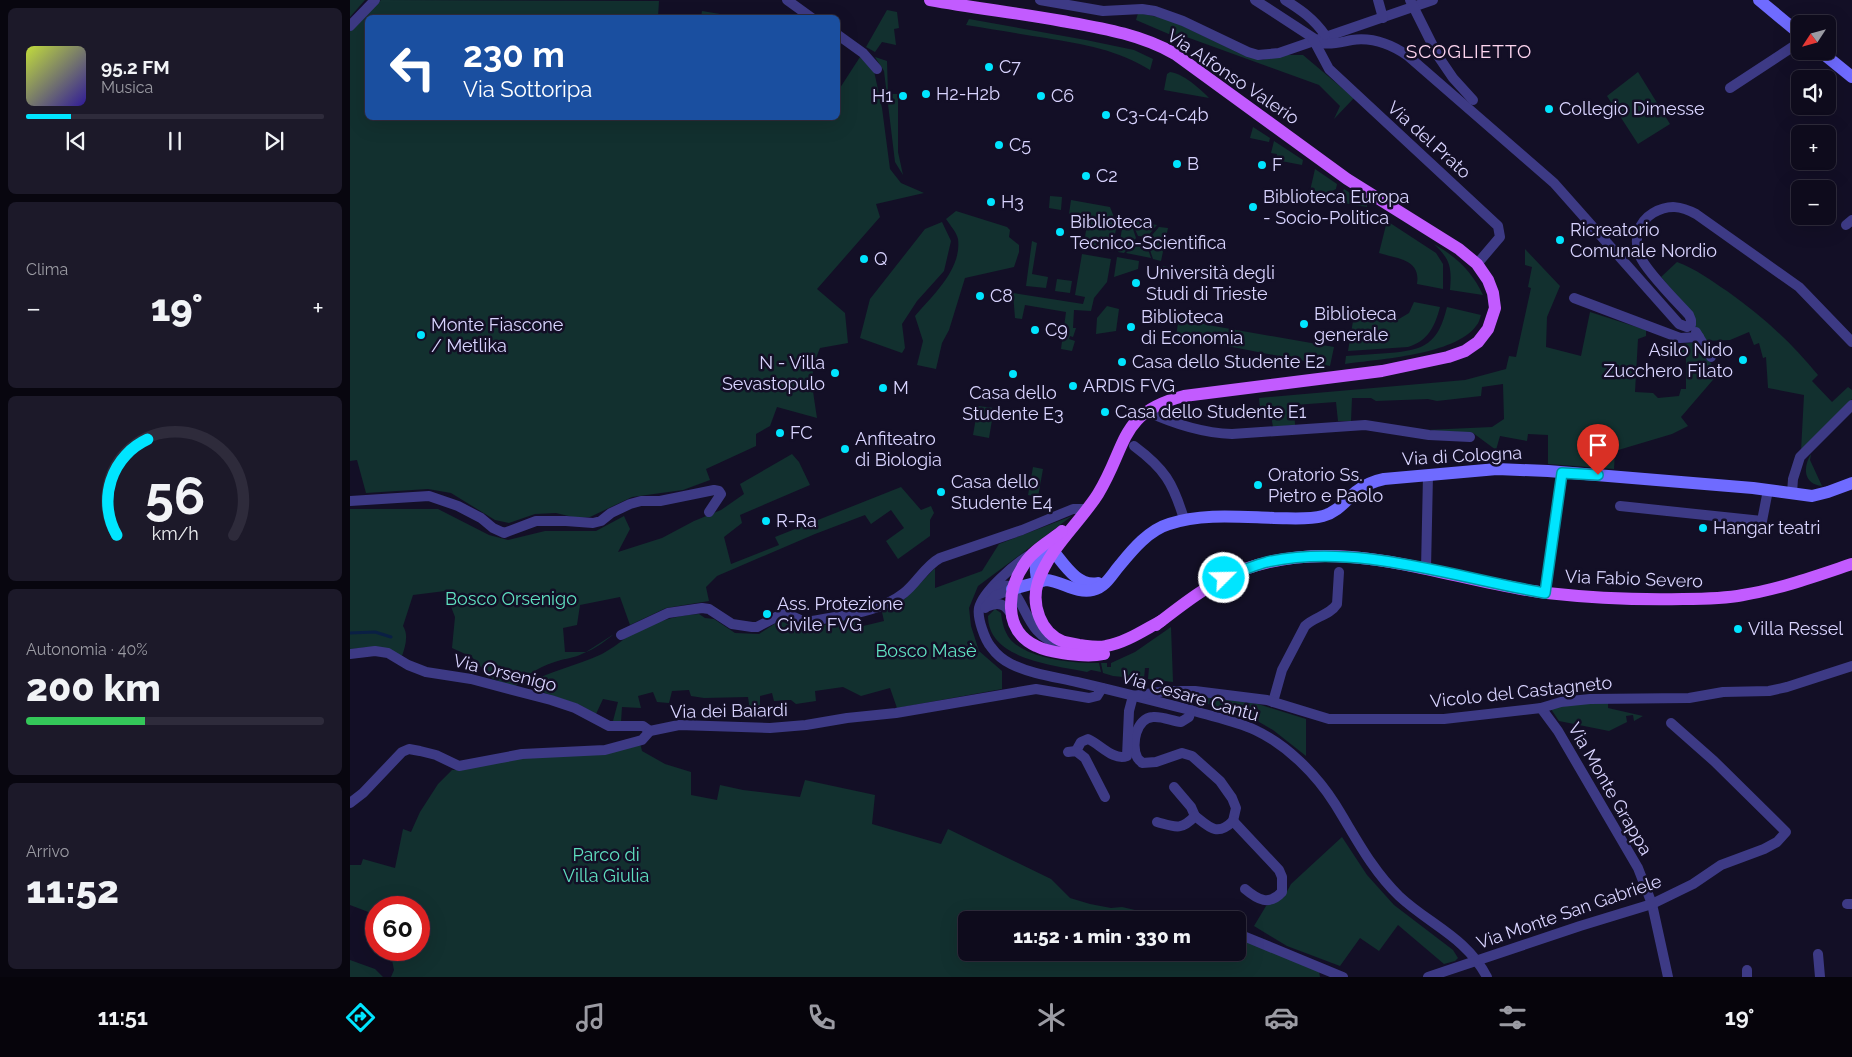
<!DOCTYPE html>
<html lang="it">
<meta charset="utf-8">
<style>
:root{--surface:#0e0b1c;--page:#1c1929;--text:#f1f3f6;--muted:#9b9ba3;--line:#2e2b3b;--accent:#00e5ff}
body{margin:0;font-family:Raleway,sans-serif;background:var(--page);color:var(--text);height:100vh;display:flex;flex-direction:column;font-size:19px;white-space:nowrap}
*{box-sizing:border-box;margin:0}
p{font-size:16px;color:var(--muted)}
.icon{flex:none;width:28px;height:28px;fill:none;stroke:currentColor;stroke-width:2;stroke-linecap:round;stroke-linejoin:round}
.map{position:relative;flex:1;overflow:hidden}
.side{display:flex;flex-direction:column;gap:8px;padding:8px;background:#08060f;width:350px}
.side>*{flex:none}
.top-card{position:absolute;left:15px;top:15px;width:475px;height:105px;border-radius:8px;box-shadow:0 5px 20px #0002,0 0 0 1px var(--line);background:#1a4fa0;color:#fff;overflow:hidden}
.needle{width:32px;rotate:234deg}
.buttons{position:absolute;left:1441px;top:15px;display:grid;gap:10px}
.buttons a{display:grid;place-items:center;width:45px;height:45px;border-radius:8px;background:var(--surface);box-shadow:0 5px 20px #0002,0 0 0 1px var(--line);font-size:25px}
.speed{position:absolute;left:15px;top:896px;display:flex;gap:10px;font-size:25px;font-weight:700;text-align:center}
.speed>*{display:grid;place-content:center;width:65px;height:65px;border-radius:50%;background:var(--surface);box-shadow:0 5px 20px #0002,0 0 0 1px var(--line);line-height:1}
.speed .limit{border:8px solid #d22;background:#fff;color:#111}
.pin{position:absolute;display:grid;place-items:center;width:42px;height:42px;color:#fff;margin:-51px -21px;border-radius:50% 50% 50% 0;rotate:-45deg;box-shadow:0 0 5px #0007}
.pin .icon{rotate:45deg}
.me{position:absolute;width:55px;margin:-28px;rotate:67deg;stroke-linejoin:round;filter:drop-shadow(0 0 4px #0008)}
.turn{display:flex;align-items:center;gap:18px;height:105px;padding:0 15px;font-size:22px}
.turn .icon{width:65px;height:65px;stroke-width:2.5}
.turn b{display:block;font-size:35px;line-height:42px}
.big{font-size:38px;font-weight:800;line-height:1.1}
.side .tile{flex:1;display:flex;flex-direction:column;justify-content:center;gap:8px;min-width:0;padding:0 18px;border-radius:8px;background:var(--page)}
.side .dial{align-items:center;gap:0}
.dial svg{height:130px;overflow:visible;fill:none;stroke:var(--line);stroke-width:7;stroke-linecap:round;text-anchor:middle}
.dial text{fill:var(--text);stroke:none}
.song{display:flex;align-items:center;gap:15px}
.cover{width:60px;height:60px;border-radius:8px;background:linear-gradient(135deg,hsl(70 70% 55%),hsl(250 70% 35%))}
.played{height:5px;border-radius:2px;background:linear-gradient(90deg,var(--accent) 15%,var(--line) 15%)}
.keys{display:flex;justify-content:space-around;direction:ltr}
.heat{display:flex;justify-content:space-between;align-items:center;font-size:28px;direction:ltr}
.charge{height:8px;border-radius:4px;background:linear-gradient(90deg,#34c759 40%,var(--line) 0)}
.trip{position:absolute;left:608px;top:911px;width:288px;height:50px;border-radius:8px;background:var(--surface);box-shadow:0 5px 20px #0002,0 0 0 1px var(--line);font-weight:800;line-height:50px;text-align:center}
.tab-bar{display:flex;height:80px;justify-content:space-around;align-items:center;background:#06040b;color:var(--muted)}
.tab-bar .icon{width:35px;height:35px}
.tab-bar .selected{color:var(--accent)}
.tab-bar b{font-size:22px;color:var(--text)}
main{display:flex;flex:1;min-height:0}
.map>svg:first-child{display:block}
.green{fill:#12302f}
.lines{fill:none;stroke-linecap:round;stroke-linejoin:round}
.stream{stroke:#0a1f44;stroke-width:3}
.street{stroke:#3d3a85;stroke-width:10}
.secondary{stroke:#6f6bff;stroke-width:12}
.primary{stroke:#c25bff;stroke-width:12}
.route-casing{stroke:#0095a6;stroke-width:12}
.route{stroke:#00e5ff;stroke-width:9}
.poi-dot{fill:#00e5ff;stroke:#130f26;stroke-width:2}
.labels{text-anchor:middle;stroke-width:5;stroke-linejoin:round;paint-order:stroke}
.poi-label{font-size:18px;fill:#d9d4ff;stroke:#130f26;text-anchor:start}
.street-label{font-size:18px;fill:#d9d4ff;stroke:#130f26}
.park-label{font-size:18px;fill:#5fe0c0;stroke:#130f26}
.neighbourhood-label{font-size:19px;letter-spacing:1px;fill:#ffd6f0;stroke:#130f26}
</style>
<main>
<section class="side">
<div class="tile">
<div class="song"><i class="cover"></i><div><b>95.2 FM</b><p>Musica</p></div></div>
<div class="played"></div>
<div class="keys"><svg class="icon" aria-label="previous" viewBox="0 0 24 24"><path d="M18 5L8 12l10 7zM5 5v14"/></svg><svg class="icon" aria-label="pause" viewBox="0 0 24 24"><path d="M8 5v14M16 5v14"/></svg><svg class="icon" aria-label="next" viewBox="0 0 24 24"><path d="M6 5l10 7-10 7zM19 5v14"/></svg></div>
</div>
<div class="tile"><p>Clima</p>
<div class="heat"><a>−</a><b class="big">19°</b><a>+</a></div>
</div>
<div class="tile dial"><svg viewBox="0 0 100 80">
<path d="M14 69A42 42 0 1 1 86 69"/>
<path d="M14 69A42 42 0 0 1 33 10" stroke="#00e5ff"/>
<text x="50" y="56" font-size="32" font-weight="700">56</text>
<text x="50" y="72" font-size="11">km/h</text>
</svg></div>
<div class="tile"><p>Autonomia · 40%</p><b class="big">200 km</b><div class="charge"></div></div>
<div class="tile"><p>Arrivo</p><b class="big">11:52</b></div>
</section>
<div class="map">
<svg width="1502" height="977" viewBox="0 0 1502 977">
<rect width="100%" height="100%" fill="#130f26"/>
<g class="green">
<polygon points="0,0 15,0 0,17"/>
<path d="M31 0 309 1 308 17 18 18V118H488V91L510 57 524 71 532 108 540 169 551 183 574 193 526 204 530 217 467 289 495 313 498 343 470 348C458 376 463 389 467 418L427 407 420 426 406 434V446L356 469 360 480 333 490 282 497 240 517 227 518 206 513 185 514 159 523 145 520 101 493 78 489 16 493 7 460 0 461V31Z"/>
<polygon points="537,10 547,12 549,28 544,29 546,45 532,42 525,52 516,47"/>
<polygon points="352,11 388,17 351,17"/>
<polygon points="788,13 818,19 893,55 912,60 935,55 953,55 1004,98 984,119 990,106 969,85 831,35 828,38 786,20"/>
<path d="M619 19 736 40 784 50 803 59 800 70C769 50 732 44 696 38 669 34 642 29 616 25Z"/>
<polygon points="525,57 537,61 538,94 548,94 548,152 553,175 545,162 534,71"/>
<path d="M820 72C834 74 849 88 859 98L814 90 817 74Z"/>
<polygon points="1288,72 1320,124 1288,144 1257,96"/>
<polygon points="903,127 920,138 919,142 900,138"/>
<polygon points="924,141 953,160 952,165 926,160 927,154 921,153"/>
<polygon points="965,169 987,184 986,189 976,194 960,191"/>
<polygon points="994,189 1017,204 1017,207 988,202"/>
<polygon points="700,196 712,197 711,210 699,208"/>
<polygon points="721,200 760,207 767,225 762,248 734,244 738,217 719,214"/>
<path d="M606 211 657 227 660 230 659 237 669 245V252L664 267 615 278 599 330 592 343 586 369 567 365 573 341 565 316C583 295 612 269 608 239 607 233 600 225 596 219Z"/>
<polygon points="781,220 807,225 797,237 788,236"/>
<path d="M1037 221 1086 253 1093 264V289L1067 284C1071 259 1048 259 1029 253Z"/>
<polygon points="592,222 601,241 594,271 567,301 552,324 555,348 552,353 510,338 520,299 575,229"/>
<polygon points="773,223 781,223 786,238 774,253 768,252"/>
<polygon points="809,227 818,228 811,261 803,259 797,241"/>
<polygon points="682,241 687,243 682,274 698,277 696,288 676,286"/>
<polygon points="787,241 796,243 801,258 776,253"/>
<path d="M1084 244C1106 257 1122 271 1133 295L1100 290C1102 267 1100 259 1084 244Z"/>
<polygon points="1175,249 1210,286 1197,317 1196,347 1231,356 1240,312 1296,330 1296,336 1288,339 1285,392 1303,393 1308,398 1329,396 1331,389 1336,389 1336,358 1331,358 1332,344 1347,342 1368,374 1331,417 1338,426 1322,434 1265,451 1264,469 1198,464 1198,435 1178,434 1177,441 1150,436 1146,450 1123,433 1076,430 1142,427 1154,419 1153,384 1132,387 1131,396 1087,401 1078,399 1026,401 1021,398 1002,398 1001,421 988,421 986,402 944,405 945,425 923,427 920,410 910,409 909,398 1115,380 1156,369 1159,356 1166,357 1181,288 1178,287 1182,267 1175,265"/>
<polygon points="732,254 761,259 757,282 744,298 741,311 724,310 723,328 726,328 723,337 720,336 719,339 725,341 722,351 711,349 716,312 675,305 672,319 665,318 663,293 733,304 735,297 725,295"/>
<polygon points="767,257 789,261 788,269 764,277"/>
<path d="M1327 262C1346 269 1360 280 1377 291 1412 316 1440 341 1468 375L1462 381 1482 402 1498 387 1502 390V399L1451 451 1454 395 1418 388 1416 357 1413 358 1409 343 1404 345 1399 332 1380 340 1355 341 1344 325 1341 312 1311 277Z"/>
<polygon points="813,266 829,269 827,279 812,275"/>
<polygon points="707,279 722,281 720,293 705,291"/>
<path d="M1064 302 1090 307C1085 326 1078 341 1058 347L998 351 1004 315 1049 319 1059 313Z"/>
<polygon points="757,306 769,309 766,331 746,334 747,318"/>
<path d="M1097 307 1131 315C1130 318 1129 323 1126 326 1105 355 1029 359 995 364L996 356C1011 355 1025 354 1039 353 1075 350 1088 344 1097 307Z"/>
<polygon points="829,317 858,325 984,347 980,366 826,336"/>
<polygon points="628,406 644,408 639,438 623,435"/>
<path d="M442 454 449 462 460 485 390 515 392 523 374 537 381 564 429 545 425 537 551 487 571 510 581 506 584 513 580 520V536L548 559 536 541 554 528 541 510 521 524 515 515 465 534 367 576 356 587 359 601 316 608 280 625 270 597 230 605 227 625 213 628 215 652H236L264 634C254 642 245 649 234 653 227 657 219 658 211 660 194 665 176 673 165 687L141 678 122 657 102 648 105 617 95 591 63 595 53 626C59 635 55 647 52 656 30 647 23 646 0 649V509H88L139 535 158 540 195 531H246L274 516 280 529 268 552 312 538 344 521 371 510 394 494 390 484Z"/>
<path d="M1461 454 1460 460 1472 486C1453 484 1453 467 1461 454Z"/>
<polygon points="683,467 693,469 688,497 678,495"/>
<path d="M722 516 628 586 619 608 621 626 629 651 652 671V689L547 708 540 688 511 696 493 687 465 691 466 701 446 704 441 700 424 701 422 693 410 696V710L400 711 398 697 354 698 341 696 339 690 322 691 319 703 307 702 303 692 288 696 291 708 272 707 271 722 263 721 268 702 253 699 246 714 230 705 195 693 185 683 174 686C198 671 226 666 252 654 261 649 269 643 277 637 299 624 324 615 349 614L355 618 364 619 385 633 409 634 429 621 459 629 506 616 509 627 534 621 532 612 556 598 585 568V588L632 571 649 544Z"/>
<path d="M645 609 651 613C652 622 654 631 660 639 677 659 724 664 749 663L751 672 741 670 737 672C705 665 638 660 638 616Z"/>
<polygon points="821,627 823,682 798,679 799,668 795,668 794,679 763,676 753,673 751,663 757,663 757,667 761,667 761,663 785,652"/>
<polygon points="848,695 908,704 956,719 956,756 923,730 904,719 846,700"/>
<polygon points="1258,700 1258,708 1293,716 1284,721 1283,715 1276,716 1277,722 1259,731 1209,721 1201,709 1220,705"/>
<polygon points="290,743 292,751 315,764 341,772 341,795 367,800 370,785 393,790 450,797 455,780 525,795 522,824 591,844 598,829 701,879 720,898 740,904 761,908 772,907 828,920 616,920 616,952 886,952 886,936 969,971 970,977 41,977 44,970 40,950 69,950 69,908 26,908 26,918 21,913 0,905 0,865 11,865 13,859 45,868 53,829 61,832 70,812 88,784 102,770 107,770 158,759"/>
<polygon points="992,837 1017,875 1044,905 1103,950 1108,958 1105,961 1094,964 1048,925 1029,951 1010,938 990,966 937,946 904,926 916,906 934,897 941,884"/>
<polygon points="0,960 25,969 33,977 0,977"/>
</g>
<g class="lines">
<polyline class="stream" points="0,633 25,632 41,637"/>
<g class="street">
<polyline points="437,0 462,18"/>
<polyline points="690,0 753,11 792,9 805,11 833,21 898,52 908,55 929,53 1083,0"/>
<path d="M905 0 971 43C982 45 991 42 1002 40 1023 37 1041 44 1058 56L1204 183 1329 324 1337 327 1341 325V320L1339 315C1328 303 1295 270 1290 256 1283 240 1288 222 1303 213 1319 204 1331 206 1346 214L1449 287 1502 342"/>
<path d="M935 0C951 10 964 19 975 35"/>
<polyline points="1028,0 1033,18"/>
<polyline points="1060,0 1088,56 1103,78 1123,100"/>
<polyline points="0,26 25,0"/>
<polyline points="488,35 513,53 527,69"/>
<polyline points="963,39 979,69 1148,226 1150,237 1127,264"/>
<polyline points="1380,88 1450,42"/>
<polyline points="1496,225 1502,220"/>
<polyline points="1224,298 1330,338 1349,337"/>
<polyline points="1346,332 1361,357"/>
<path d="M796 411C824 424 852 433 882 434L1015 425 1079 435 1120 437"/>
<path d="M784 446C815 469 823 483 834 519"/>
<polyline points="1442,493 1443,479 1450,457 1502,405"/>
<polyline points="0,501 79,496 108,506 131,518 143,528 154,533 186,521 216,521 243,523 251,521 261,513 280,504 291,501 310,501 364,490 369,491 371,494 359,512"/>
<polyline points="1270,506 1412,521 1418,490"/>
<path d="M678 556C664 565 633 591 629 608 627 618 635 640 641 647 646 654 653 660 661 664 681 674 705 677 727 682 766 691 805 701 844 711 864 717 886 721 905 730 937 745 966 774 985 804 1005 836 1021 869 1049 896 1080 925 1116 937 1137 977"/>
<polyline points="1076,569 1078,475"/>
<path d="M642 589 649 585 659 586C678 606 677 636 710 644"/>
<polyline points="1195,593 1212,473"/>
<path d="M636 607C649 601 656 604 662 616"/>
<polyline points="635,608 645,596 662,589"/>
<path d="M271 635 318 613 352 608 359 609 382 624 402 627H407L430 615 437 614 453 621H462C492 615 529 613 554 593 567 583 575 566 590 558L672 530 723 509H736"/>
<polyline points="0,654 25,651 38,653 58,665 76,672 121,679 201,700 225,708 259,726 293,726 300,731"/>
<path d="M923 702 932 670 955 626C964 617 980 615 987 604L989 572"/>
<polyline points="1191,708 1208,731 1288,868 1302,904 1318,977"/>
<path d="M841 710 839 717 831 722C822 721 812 716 803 717 786 718 781 745 787 757 788 760 791 761 792 763L806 762 832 753 842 756 870 781 882 798 886 808 883 821"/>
<path d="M726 751 731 742 738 739C750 744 763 761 777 756L779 711 783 696 816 691H845L917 700 979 719H1094L1191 708 1211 702 1240 699 1339 698 1373 692 1419 691 1437 687 1502 666"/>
<polyline points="718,752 726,751 735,758 755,797"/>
<polyline points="824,787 841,807 845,816"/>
<polyline points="0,803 13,793 52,752 59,749 70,751 86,755 109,766 172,754 255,750 292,740 300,731 329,725 420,728 456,725 497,718 546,713 686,689 739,698 747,696 752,688"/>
<path d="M807 822C825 827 831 831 845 816 859 827 867 837 883 821L929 870 932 877V892C919 906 908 900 895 889"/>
<polyline points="1497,904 1502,904"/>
<polyline points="891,935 993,977"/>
<polyline points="1468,954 1470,977"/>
<polyline points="1078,977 1230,926 1302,904 1343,884 1371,865 1414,849 1427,842 1436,832 1364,761 1321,723"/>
<polyline points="1397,977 1397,970"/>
</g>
<g class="secondary">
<polyline points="1409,0 1450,34"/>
<polyline points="1470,51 1502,77"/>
<path d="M688 583C683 564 686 560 697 544 711 558 725 588 748 583"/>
<path d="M662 589 696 580C712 581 726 594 743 590 756 587 762 574 770 565 783 549 799 530 819 524 852 513 890 517 924 518 941 518 957 520 973 516 988 512 996 500 1007 491 1015 485 1024 481 1034 479L1147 469 1198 471 1403 488 1462 496 1478 492 1502 483"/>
</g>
<g class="primary">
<path d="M580 0C624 8 668 13 712 21 751 28 790 34 825 54L997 179 1109 249 1127 264 1138 280 1143 293 1145 308 1138 329 1128 342 1115 351 1098 357 1032 371 834 396C768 413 778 445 748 494 729 524 700 547 688 582 681 604 690 633 714 642 719 643 724 644 729 645 738 646 747 648 756 646 775 643 794 630 811 621"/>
<path d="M712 531C700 541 683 550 675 563 657 589 652 630 686 646 694 650 704 652 712 653 726 655 740 657 754 654"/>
<path d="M806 625C833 604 862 581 895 569 995 533 1098 581 1197 593 1242 598 1287 600 1333 599 1353 599 1373 599 1393 595 1430 589 1466 576 1502 564"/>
</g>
</g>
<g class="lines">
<g class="route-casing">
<path id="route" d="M874 578C888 572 902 566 917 562 1007 542 1106 578 1195 593L1212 473 1248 475"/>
</g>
<use href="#route" class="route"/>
</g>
<g class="poi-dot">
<circle cx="639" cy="67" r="5"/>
<circle cx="576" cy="94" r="5"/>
<circle cx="553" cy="96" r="5"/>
<circle cx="691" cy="96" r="5"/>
<circle cx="1199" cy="109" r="5"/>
<circle cx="756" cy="115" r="5"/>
<circle cx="649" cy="145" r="5"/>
<circle cx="827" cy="164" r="5"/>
<circle cx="912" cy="165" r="5"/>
<circle cx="736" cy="176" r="5"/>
<circle cx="641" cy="202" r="5"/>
<circle cx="903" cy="207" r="5"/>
<circle cx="710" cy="232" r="5"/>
<circle cx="1210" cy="240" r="5"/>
<circle cx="514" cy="259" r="5"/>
<circle cx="786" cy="283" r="5"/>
<circle cx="630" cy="296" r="5"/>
<circle cx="954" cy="324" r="5"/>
<circle cx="781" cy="327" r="5"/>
<circle cx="685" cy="330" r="5"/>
<circle cx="71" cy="335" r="5"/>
<circle cx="1393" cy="360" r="5"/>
<circle cx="772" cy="362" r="5"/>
<circle cx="485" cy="373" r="5"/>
<circle cx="663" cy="374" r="5"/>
<circle cx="723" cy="386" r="5"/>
<circle cx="533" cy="388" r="5"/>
<circle cx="755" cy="412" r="5"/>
<circle cx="430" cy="433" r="5"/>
<circle cx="495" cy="449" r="5"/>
<circle cx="908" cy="485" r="5"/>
<circle cx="591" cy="492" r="5"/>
<circle cx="416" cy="521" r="5"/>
<circle cx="1353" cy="528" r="5"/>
<circle cx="417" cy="614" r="5"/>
<circle cx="1388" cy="629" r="5"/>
</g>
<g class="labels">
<g class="poi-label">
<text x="649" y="73">C7</text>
<text x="586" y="100">H2-H2b</text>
<text x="543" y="102" text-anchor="end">H1</text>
<text x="701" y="102">C6</text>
<text x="1209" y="115">Collegio Dimesse</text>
<text x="766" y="121">C3-C4-C4b</text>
<text x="659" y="151">C5</text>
<text x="837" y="170">B</text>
<text x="922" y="171">F</text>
<text x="746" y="182">C2</text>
<text x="913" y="203">Biblioteca Europa<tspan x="913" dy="21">- Socio-Politica</tspan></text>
<text x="651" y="208">H3</text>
<text x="720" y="228">Biblioteca<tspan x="720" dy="21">Tecnico-Scientifica</tspan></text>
<text x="1220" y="236">Ricreatorio<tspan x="1220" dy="21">Comunale Nordio</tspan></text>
<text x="524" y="265">Q</text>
<text x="796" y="279">Università degli<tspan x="796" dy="21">Studi di Trieste</tspan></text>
<text x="640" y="302">C8</text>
<text x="964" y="320">Biblioteca<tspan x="964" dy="21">generale</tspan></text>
<text x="791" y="323">Biblioteca<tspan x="791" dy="21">di Economia</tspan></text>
<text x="81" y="331">Monte Fiascone<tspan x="81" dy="21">/ Metlika</tspan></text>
<text x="695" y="336">C9</text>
<text x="1383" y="356" text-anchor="end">Asilo Nido<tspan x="1383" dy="21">Zucchero Filato</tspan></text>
<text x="782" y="368">Casa dello Studente E2</text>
<text x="475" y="369" text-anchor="end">N - Villa<tspan x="475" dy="21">Sevastopulo</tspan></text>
<text x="733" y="392">ARDIS FVG</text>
<text x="543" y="394">M</text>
<text x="663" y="399" text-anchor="middle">Casa dello<tspan x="663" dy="21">Studente E3</tspan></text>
<text x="765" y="418">Casa dello Studente E1</text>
<text x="440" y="439">FC</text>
<text x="505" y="445">Anfiteatro<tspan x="505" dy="21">di Biologia</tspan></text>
<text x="918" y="481">Oratorio Ss.<tspan x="918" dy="21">Pietro e Paolo</tspan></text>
<text x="601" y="488">Casa dello<tspan x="601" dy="21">Studente E4</tspan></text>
<text x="426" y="527">R-Ra</text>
<text x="1363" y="534">Hangar teatri</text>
<text x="427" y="610">Ass. Protezione<tspan x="427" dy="21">Civile FVG</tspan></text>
<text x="1398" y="635">Villa Ressel</text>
</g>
<g class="street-label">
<text transform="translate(883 77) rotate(34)" y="6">Via Alfonso Valerio</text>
<text transform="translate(1079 140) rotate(42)" y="6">Via del Prato</text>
<text transform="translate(1112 456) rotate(-3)" y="6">Via di Cologna</text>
<text transform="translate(1284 579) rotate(2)" y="6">Via Fabio Severo</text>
<text transform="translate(155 673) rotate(14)" y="6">Via Orsenigo</text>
<text transform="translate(1171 692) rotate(-6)" y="6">Vicolo del Castagneto</text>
<text transform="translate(840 696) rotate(16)" y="6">Via Cesare Cantù</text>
<text transform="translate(379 711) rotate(-1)" y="6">Via dei Baiardi</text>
<text transform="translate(1260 789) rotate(60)" y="6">Via Monte Grappa</text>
<text transform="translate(1219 912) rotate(-19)" y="6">Via Monte San Gabriele</text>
</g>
<g class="park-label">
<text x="161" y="605">Bosco Orsenigo</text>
<text x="576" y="657">Bosco Masè</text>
<text x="256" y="861">Parco di<tspan x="256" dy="21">Villa Giulia</tspan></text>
</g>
<g class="neighbourhood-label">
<text x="1119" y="58">SCOGLIETTO</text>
</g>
</g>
</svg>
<div class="buttons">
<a><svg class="needle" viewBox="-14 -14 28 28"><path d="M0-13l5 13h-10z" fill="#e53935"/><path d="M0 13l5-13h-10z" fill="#9b9ba3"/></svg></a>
<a><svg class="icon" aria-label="sound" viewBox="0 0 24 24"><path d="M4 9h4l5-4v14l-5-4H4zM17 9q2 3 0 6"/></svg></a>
<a>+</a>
<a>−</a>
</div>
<div class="speed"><div class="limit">60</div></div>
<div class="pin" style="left:1248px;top:475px;background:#d93025"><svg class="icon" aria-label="arrive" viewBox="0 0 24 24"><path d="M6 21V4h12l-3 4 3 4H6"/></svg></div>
<svg class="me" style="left:874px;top:578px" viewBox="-20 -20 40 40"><circle r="17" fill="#00e5ff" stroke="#fff" stroke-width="3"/><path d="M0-11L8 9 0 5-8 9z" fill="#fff"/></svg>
<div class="trip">11:52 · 1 min · 330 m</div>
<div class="top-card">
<div class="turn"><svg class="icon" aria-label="left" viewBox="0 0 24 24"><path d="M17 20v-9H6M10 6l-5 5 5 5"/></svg><div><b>230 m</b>Via Sottoripa</div></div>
</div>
</div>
</main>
<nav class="tab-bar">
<b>11:51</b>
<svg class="icon selected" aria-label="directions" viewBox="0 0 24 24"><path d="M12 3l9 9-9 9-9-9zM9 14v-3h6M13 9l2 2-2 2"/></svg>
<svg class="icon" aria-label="music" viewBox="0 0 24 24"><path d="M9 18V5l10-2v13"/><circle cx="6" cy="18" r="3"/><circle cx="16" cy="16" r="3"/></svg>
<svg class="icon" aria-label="phone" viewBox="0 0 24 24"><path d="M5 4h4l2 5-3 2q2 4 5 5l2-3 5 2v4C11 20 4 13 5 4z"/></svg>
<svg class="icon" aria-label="climate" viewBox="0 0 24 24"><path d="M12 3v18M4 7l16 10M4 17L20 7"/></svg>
<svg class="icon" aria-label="car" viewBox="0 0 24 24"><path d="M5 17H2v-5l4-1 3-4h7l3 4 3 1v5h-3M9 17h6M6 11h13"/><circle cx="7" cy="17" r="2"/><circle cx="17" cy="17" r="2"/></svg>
<svg class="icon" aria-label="filters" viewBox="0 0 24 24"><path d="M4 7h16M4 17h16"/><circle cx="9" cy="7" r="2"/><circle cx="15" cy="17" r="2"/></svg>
<b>19°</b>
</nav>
